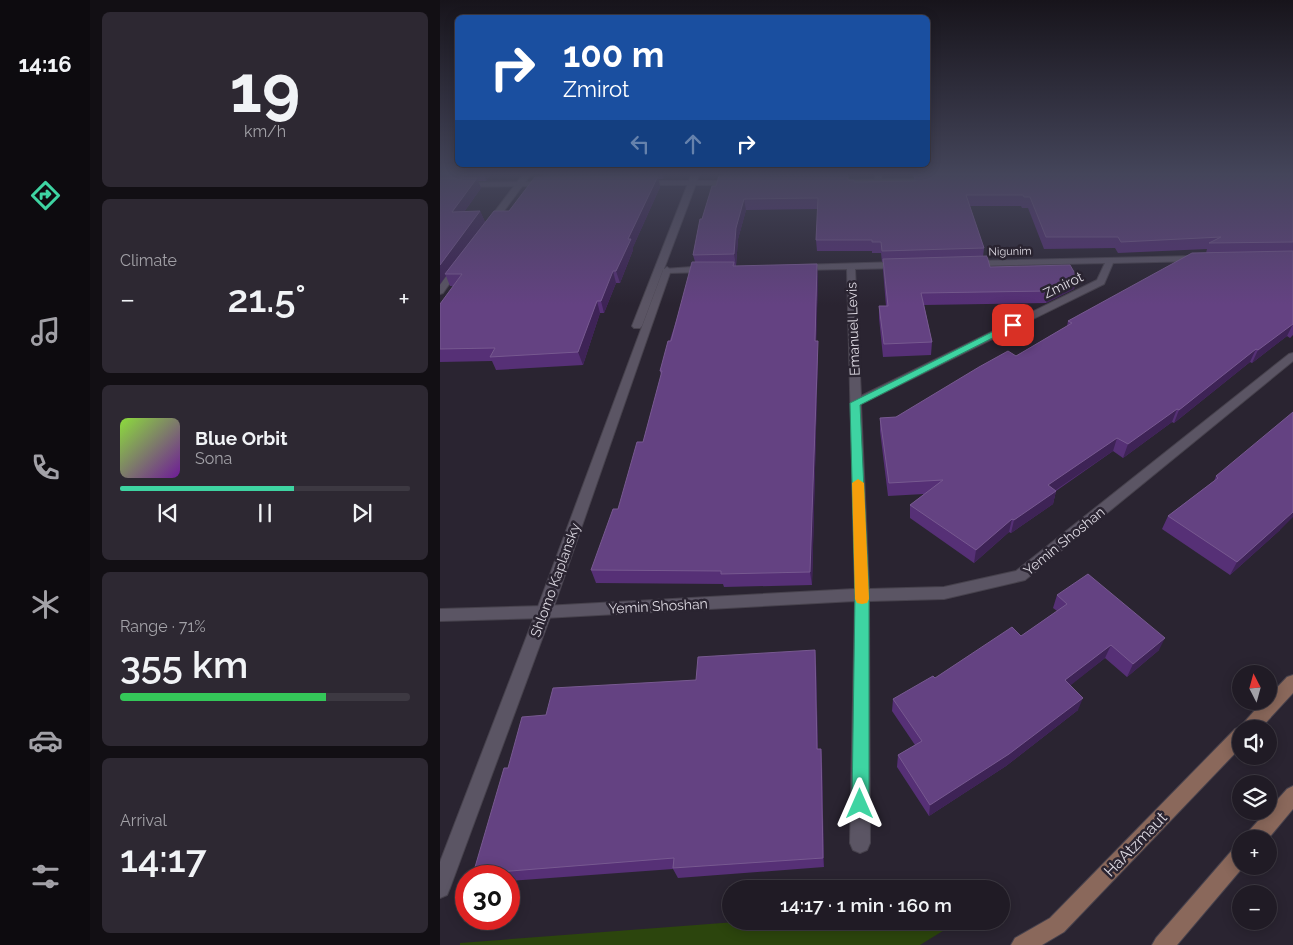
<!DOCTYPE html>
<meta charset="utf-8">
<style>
:root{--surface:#201b25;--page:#2d2832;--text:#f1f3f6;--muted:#a2a1a7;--line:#3d3942;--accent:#3ed4a2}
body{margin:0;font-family:Raleway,sans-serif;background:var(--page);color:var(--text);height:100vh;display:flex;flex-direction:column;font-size:19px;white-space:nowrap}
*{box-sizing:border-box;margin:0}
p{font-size:16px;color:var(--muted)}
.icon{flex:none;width:28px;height:28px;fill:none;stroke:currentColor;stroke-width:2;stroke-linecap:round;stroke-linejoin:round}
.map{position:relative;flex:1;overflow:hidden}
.panel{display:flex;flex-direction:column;gap:12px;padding:12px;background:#120f14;width:350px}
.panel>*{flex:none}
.banner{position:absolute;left:15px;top:15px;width:475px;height:152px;border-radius:8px;box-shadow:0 2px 12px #0003,0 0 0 1px var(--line);background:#1a4fa0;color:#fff;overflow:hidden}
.needle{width:32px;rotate:354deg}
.tools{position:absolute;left:792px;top:665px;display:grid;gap:10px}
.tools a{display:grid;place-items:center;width:45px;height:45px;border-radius:50%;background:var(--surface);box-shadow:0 2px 12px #0003,0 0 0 1px var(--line);font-size:25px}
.speed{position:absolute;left:15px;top:865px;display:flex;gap:10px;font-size:25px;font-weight:700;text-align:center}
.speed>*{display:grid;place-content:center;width:65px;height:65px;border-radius:50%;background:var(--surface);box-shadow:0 2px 12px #0003,0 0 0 1px var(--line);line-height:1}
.speed .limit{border:8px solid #d22;background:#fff;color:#111}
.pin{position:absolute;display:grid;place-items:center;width:42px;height:42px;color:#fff;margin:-21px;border-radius:10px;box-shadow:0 2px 8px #0006}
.me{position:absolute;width:55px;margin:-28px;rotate:0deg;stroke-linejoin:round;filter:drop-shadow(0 0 4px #0008)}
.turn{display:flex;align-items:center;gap:18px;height:105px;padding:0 25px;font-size:22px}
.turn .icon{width:65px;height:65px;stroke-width:2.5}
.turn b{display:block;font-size:35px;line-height:42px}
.lanes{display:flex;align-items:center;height:48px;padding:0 25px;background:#0003;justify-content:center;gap:25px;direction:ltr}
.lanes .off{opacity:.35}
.big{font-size:38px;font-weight:600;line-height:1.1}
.panel .tile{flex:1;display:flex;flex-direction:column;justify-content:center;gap:8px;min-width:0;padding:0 18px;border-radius:8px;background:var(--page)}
.panel .dial{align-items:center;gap:0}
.dial b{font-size:65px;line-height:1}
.song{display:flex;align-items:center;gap:15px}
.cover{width:60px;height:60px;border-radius:8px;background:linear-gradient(135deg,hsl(90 70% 55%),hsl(280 70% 35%))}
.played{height:5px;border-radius:2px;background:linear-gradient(90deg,var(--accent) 60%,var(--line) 60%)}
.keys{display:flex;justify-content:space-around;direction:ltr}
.heat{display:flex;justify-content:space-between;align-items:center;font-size:28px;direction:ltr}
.charge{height:8px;border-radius:4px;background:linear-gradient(90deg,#34c759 71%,var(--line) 0)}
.trip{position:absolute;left:282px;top:880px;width:288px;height:50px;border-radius:25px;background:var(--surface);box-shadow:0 2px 12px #0003,0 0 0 1px var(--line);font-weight:600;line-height:50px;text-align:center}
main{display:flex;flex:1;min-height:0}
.tab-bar{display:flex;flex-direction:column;width:90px;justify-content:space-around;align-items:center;background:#0d0b0f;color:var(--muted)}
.tab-bar .icon{width:35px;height:35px}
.tab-bar .active{color:var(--accent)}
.tab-bar b{font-size:22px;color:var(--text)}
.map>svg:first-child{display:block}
.green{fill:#2c450d}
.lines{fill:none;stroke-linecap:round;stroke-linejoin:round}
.minor-casing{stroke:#47424d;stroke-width:2}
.tertiary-casing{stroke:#47424d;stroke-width:2}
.secondary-casing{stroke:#47424d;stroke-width:2}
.minor{fill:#5b5564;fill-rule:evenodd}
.tertiary{fill:#5b5564;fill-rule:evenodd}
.secondary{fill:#8a685b;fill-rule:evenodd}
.wall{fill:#563076}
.shaded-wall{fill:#3e2356}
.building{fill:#644282;stroke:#775990}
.route{fill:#3ed4a2;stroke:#288a69}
.slow{fill:#f59e0b}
.labels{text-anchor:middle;stroke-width:5;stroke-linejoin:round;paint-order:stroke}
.far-street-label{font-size:11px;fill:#dcd8e1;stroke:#2a2431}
.street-label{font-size:14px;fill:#dcd8e1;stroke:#2a2431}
.near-street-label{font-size:16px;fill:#dcd8e1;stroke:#2a2431}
</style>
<main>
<nav class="tab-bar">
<b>14:16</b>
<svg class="icon active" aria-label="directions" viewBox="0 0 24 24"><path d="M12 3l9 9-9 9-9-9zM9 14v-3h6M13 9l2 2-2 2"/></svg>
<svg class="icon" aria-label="music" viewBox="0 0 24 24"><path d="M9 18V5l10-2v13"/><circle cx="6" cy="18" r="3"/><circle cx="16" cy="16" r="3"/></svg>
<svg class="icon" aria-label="phone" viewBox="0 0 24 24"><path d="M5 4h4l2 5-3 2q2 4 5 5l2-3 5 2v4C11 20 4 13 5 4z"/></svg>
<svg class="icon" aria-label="climate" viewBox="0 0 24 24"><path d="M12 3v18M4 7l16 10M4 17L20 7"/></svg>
<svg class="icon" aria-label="car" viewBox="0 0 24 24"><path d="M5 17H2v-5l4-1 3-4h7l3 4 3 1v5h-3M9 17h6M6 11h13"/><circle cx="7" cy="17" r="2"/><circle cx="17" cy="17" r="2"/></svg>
<svg class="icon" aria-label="filters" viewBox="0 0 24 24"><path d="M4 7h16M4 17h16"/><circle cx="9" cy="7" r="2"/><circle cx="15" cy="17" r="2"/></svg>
</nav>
<section class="panel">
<div class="tile dial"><b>19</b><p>km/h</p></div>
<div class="tile"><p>Climate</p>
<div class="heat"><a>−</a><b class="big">21.5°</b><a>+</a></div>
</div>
<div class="tile">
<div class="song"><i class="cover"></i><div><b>Blue Orbit</b><p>Sona</p></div></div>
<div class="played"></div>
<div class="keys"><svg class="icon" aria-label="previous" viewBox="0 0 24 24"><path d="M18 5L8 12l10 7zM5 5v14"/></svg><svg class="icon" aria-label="pause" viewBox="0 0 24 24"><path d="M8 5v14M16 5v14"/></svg><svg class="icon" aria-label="next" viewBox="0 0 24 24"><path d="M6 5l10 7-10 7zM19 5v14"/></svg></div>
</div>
<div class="tile"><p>Range · 71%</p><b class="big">355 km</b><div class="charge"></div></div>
<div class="tile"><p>Arrival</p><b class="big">14:17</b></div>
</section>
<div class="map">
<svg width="853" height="945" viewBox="0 0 853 945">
<rect width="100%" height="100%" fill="#2a2431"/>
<polygon class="green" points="309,921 519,921 480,945 20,945 20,943"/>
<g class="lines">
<g class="minor-casing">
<g id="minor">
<polygon points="84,173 92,173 52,227 46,227 46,223"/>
<polygon points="252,173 260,173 224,269 266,266 270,269 266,272 227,273 223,270 202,326 200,328 194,328 192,326"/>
<polygon points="436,179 482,179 486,181 482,183 436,183"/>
<polygon points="756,256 760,259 759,261 673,263 664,284 421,404 429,589 504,587 576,571 849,354 853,353 853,361 585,580 504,599 429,601 430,843 427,850 420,853 413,850 410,843 415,601 104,618 0,621 0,609 104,606 415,589 407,269 361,270 358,269 358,265 458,262 462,265 458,268 415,269 421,396 657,280 665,263 533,266 529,263 530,261"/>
<polygon points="17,264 21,267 3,293 0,294 0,285 14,265"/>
</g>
</g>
<g class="tertiary-casing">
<g id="tertiary">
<polygon points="435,173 441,173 442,183 397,184 393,182 397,180 435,179"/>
<polygon points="200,181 292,181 296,183 292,185 203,185 199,183"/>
<polygon points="108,182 109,184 105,186 0,187 0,183"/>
<polygon points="227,267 231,270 112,612 10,888 7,895 0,898 0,862 96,612 223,270"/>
</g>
</g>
<g class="secondary-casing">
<g id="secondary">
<polygon points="853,675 853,693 820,729 801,729 801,747 624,932 602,945 571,945 575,938 610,918 795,729 800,727 823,701 829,701 829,696 847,677"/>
<polygon points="853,786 853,809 828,839 806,839 808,832 827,811 829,811 829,809 847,789"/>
<polygon points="801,845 801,866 804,866 737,945 712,945 716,938 794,848"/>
</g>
</g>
<use href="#minor" class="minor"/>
<use href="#tertiary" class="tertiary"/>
<use href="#secondary" class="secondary"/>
</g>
<g class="wall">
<polygon points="0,173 52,173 46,181 38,181 41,188 24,212 40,211 45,222 69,211 104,177 102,173 226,173 223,179 218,179 220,187 193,247 193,250 180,283 176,283 164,313 160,313 143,365 56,370 52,361 0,362 0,304 13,286 10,286 6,276 0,284"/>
<polygon points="282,173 408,173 408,180 414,182 474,181 474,177 473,177 472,173 853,173 853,335 850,338 847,336 812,363 810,362 734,423 732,422 683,458 673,451 616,491 613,504 571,533 569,532 534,563 470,518 470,505 484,494 448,496 440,431 440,418 456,417 576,356 627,326 628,321 766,253 767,249 678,253 675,248 604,249 588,208 582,208 581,206 530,206 544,248 543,257 550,267 637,277 634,289 606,303 484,305 492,342 491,355 443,357 439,318 439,306 446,306 443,270 443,262 442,262 441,253 432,253 432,251 377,251 376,240 378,209 306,210 298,239 296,266 294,266 378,276 376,341 378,353 372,585 284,587 283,584 156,583 151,570 178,509 203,442 221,375 220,371 255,262 253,255 262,219 276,186 283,176"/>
<polygon points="776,476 840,530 790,575 722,529 728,516 774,481"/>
<polygon points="617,595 719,650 687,677 665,658 630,685 638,710 566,766 489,816 457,767 458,755 475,745 452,711 453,699 581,636 617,611 613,608"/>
<polygon points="375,650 376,662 378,749 381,749 382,761 384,867 238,878 233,869 69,881 69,876 36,876 33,874 68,768 106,715 256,680"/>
</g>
<g class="shaded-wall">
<polygon points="44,173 52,173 46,181"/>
<polygon points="222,173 226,173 223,179"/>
<polygon points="218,176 220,187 193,247 193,250 180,283 176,271 188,239"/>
<polygon points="37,178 41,188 16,223 12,212"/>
<polygon points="304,199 306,210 298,239 296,266 294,254 296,228"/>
<polygon points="40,211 45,222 5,274 6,276 0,284 0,265"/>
<polygon points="377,264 378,276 376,354 375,341"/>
<polygon points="173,271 176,283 164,313 161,301"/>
<polygon points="637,277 634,289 606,303 608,291"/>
<polygon points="157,301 160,313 143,365 138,352"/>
<polygon points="853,324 847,336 812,363 818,350"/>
<polygon points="378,341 378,353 372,585 370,572"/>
<polygon points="816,349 810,362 734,423 739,410"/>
<polygon points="737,409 732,422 683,458 688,444"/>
<polygon points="677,438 673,451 604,498 608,485"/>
<polygon points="616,491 613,504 571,533 574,520"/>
<polygon points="853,512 853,517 840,530 790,575 797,562"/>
<polygon points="572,519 569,532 534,563 536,550"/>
<polygon points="725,638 719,650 687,677 693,664"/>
<polygon points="671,645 665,658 621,693 625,680"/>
<polygon points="375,650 376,662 378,761 377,749"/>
<polygon points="643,698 638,710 566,766 489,816 490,805"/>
<polygon points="381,749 382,761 384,867 383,858"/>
</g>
<g class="building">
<polygon points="694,173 853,173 853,242 769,243 781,237 681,242 678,237 606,237 590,197 584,197 583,195 526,195 544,248 442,251 441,242 432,242 432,240 376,240 378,198 304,199 296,228 294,254 253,255 260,219 262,219 272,186 276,186 279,176 408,175 408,180 414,180 414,182 475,181 474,174"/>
<polygon points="218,176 188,239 191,239 176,271 173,271 161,301 157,301 138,352 50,357 55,348 0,349 0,304 22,274 5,274 54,211 69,211 95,177"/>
<polygon points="0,178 37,178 12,212 40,211 0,265"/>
<polygon points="853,251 853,324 818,350 816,349 739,410 737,409 688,444 677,438 608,485 616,491 574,520 572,519 536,550 470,505 503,480 449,483 440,418 456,417 539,367 568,351 576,356 632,323 628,321 752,253"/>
<polygon points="547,256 550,267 630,265 637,277 608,291 481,293 492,342 444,344 439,306 448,306 443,259"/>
<polygon points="252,262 294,262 293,266 377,264 375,341 378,341 370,572 281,574 281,571 151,570 173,509 178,509 197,442 203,442 222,371 220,371 228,341 231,341"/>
<polygon points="853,412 853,512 797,562 728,516 778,478 776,476"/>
<polygon points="648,574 725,638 693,664 671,645 625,680 643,698 569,754 490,805 458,755 482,741 453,699 493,676 495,678 572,627 581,636 627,604 617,595"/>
<polygon points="375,650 377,749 381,749 383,858 233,868 234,858 33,874 64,768 68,768 82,717 106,715 113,688 256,680 258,657"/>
</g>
<linearGradient id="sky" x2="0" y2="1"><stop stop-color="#17141b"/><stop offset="0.57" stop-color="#44455a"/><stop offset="1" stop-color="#44455a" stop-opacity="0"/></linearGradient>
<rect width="853" height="305" fill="url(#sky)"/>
<polygon class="route" points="570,323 573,323 578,325 420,405 429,595 429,804 426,810 420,813 414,810 412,804 415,595 410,403"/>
<polygon class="slow" points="418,479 424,483 429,599 427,603 422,604 417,603 415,599 412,483"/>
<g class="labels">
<g class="far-street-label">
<text transform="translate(570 251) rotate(-1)" y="4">Nigunim</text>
</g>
<g class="street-label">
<text transform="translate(623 285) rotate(-26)" y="5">Zmirot</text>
<text transform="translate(413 329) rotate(-92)" y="5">Emanuel Levis</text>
<text transform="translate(624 541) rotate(-39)" y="5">Yemin Shoshan</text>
<text transform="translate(115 580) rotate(-70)" y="5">Shlomo Kaplansky</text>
<text transform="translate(218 606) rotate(-3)" y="5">Yemin Shoshan</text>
</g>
<g class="near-street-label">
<text transform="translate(695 844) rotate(-46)" y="6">HaAtzmaut</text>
</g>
</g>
</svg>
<div class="tools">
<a><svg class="needle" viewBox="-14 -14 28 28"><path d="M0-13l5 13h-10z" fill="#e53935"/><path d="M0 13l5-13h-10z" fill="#a2a1a7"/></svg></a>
<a><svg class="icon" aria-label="sound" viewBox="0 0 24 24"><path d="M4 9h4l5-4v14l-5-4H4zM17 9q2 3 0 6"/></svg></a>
<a><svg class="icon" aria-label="layers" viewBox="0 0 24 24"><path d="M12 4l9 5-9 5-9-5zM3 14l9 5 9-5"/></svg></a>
<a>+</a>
<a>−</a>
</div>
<div class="speed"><div class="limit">30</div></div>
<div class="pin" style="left:573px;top:325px;background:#d93025"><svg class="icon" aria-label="arrive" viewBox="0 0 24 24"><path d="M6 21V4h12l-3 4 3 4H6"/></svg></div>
<svg class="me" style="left:420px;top:804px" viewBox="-20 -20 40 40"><path d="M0-17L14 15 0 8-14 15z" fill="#3ed4a2" stroke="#fff" stroke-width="4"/></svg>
<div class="trip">14:17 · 1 min · 160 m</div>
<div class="banner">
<div class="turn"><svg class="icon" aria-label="right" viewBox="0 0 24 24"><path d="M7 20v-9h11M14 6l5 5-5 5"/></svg><div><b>100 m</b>Zmirot</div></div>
<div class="lanes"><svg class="icon off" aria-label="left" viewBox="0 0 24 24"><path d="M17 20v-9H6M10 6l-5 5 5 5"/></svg><svg class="icon off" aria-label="ahead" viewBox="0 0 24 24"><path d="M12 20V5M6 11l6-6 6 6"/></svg><svg class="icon" aria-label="right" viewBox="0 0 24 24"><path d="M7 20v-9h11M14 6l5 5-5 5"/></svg></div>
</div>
</div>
</main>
